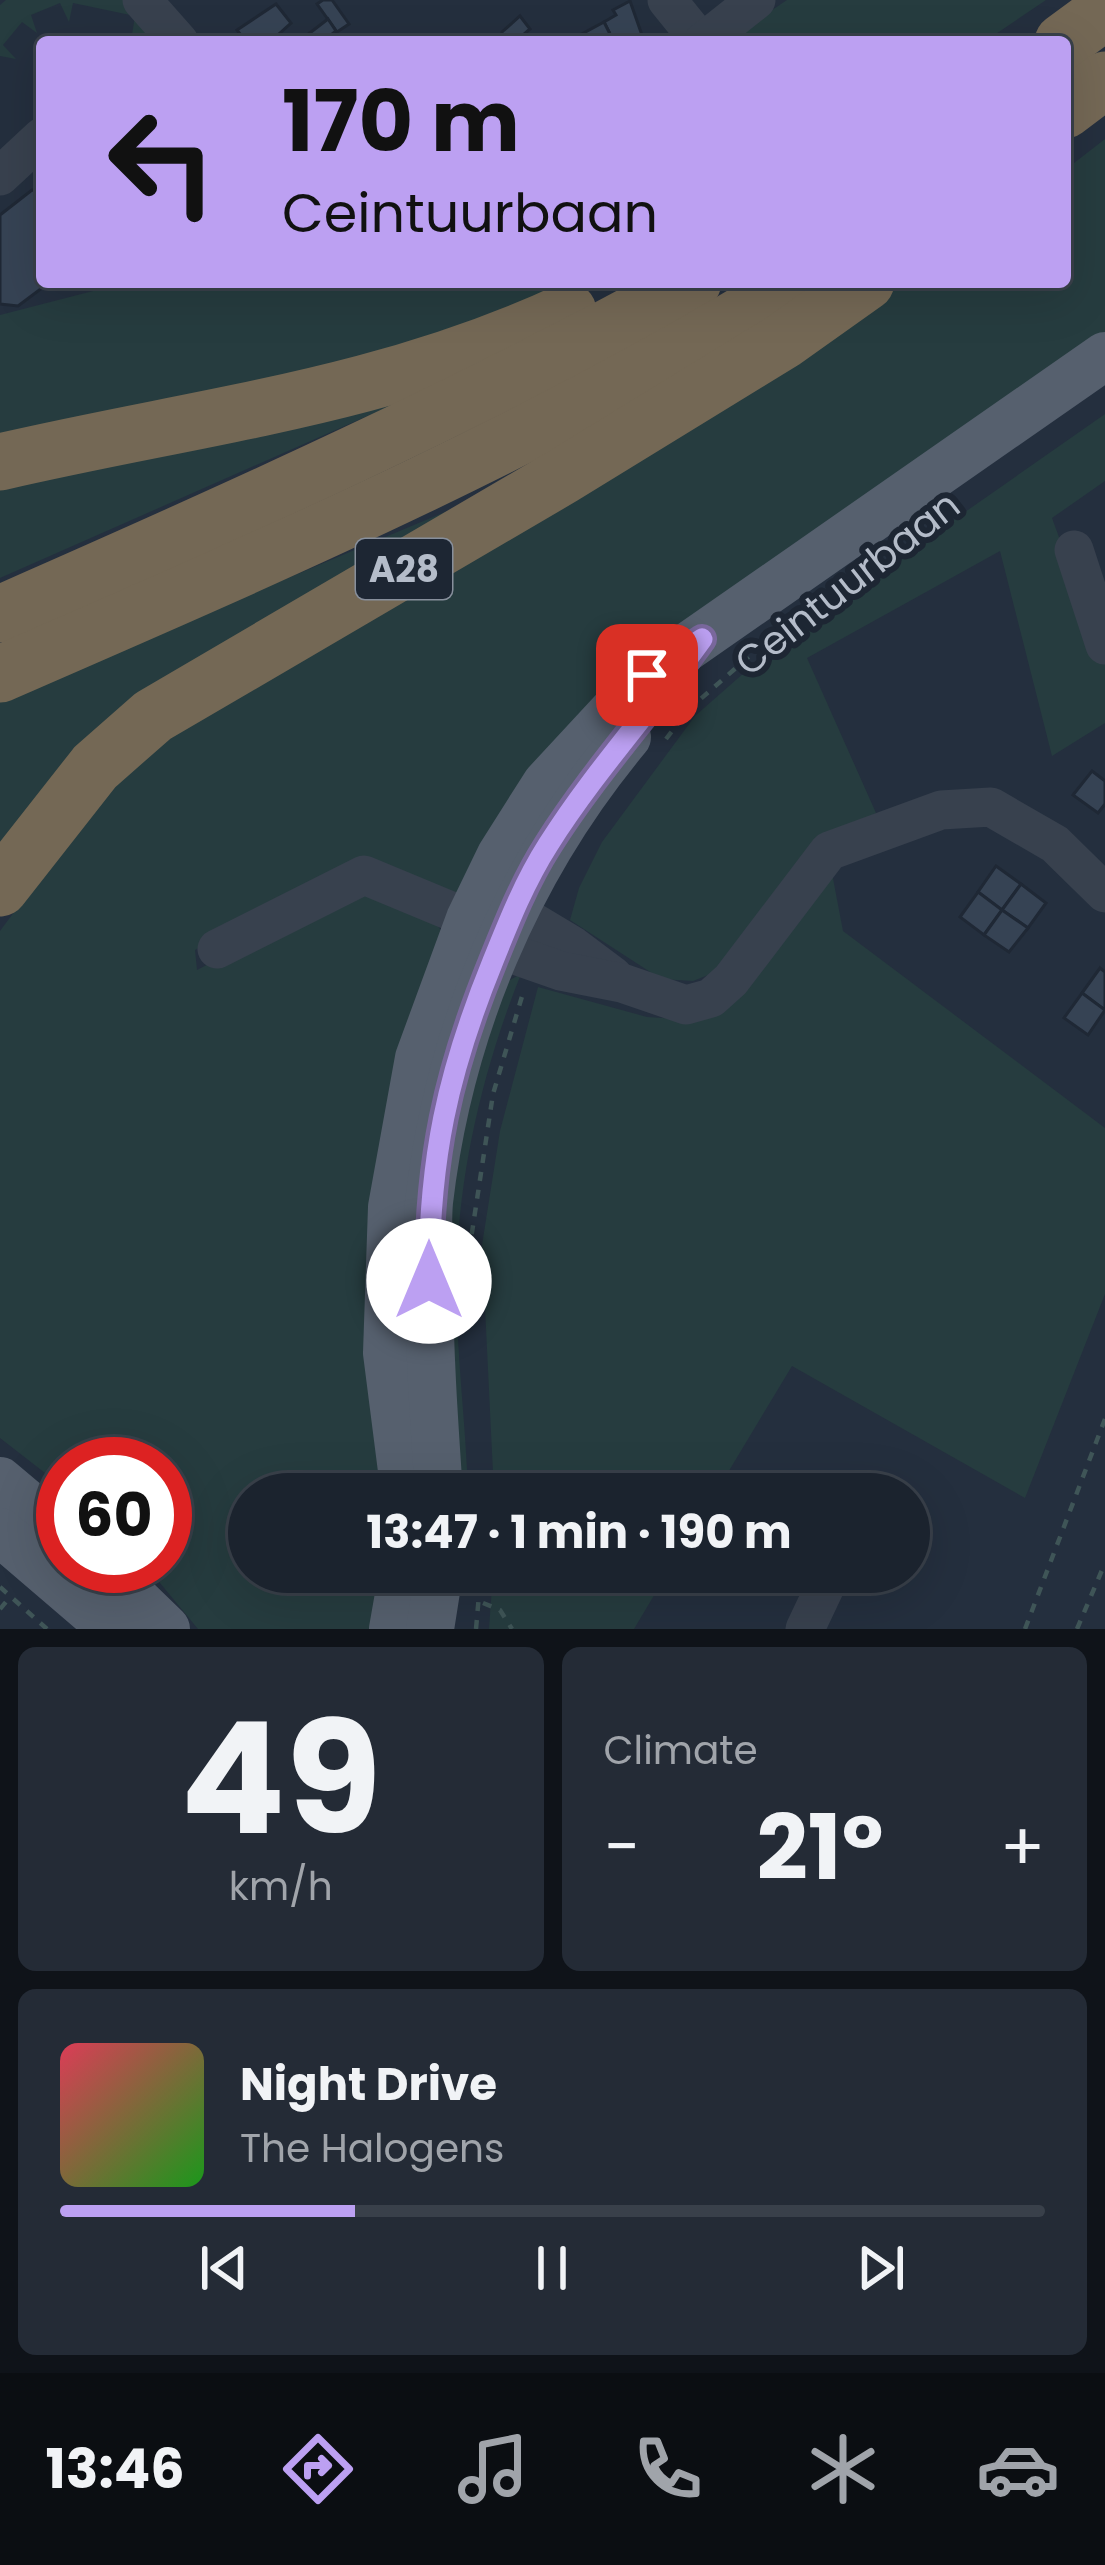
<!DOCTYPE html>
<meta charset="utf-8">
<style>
:root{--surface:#1b232e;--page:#242b36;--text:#f1f3f6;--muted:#a0a4aa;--line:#39404a;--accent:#bca0f2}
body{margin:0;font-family:Poppins,sans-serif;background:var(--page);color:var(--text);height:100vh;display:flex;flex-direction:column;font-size:45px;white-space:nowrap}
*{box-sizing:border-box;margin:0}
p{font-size:39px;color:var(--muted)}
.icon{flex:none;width:66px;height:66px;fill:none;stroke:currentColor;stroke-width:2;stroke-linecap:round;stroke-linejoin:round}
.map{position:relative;height:1629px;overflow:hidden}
.panel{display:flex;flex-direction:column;gap:18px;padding:18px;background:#0f1319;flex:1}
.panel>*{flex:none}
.top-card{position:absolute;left:36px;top:36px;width:1035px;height:252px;border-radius:12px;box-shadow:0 12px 48px #0002,0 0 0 3px var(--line);background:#bca0f2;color:#111;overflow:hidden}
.speed{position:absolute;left:36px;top:1437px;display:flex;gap:24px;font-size:60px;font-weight:700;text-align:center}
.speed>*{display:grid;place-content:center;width:156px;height:156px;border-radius:50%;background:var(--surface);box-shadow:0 12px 48px #0002,0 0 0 3px var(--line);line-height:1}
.speed .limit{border:18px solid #d22;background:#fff;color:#111}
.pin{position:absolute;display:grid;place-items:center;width:102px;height:102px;color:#fff;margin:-51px;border-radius:24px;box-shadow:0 6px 18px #0006}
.me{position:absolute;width:132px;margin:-66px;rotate:0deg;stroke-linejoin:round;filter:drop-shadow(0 0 9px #0008)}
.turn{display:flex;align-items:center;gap:42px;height:252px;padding:0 48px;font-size:54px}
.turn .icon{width:156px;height:156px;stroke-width:2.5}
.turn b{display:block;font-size:84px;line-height:102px}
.big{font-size:90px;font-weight:700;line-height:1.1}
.panel .widget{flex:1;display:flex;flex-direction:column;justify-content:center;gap:18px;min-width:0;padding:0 42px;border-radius:18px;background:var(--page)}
.panel .dial{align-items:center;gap:0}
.dial b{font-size:156px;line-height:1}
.song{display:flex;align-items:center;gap:36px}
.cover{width:144px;height:144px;border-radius:18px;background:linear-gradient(135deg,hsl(350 70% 55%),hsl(120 70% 35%))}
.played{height:12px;border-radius:6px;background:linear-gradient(90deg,var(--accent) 30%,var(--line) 30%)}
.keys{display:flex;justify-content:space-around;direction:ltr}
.heat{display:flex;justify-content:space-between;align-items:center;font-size:66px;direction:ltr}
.panel .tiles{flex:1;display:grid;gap:18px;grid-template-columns:1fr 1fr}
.widget:last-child{grid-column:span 2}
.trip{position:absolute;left:228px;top:1473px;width:702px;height:120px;border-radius:60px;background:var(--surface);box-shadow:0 12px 48px #0002,0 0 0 3px var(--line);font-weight:700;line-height:120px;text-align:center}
.tab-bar{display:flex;height:192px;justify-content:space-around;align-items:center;background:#0b0e12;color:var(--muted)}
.tab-bar .icon{width:84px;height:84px}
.tab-bar .selected{color:var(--accent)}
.tab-bar b{font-size:54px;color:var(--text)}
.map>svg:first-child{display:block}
.green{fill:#263c3f}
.building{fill:#364354;stroke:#1f2835;stroke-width:3}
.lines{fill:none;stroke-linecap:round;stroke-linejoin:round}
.path{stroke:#3f5557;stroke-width:4.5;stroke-dasharray:9 9;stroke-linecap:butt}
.minor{stroke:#38414e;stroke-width:39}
.major{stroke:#56606e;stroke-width:48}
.highway{stroke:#746855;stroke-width:57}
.route-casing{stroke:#7a689d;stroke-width:30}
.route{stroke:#bca0f2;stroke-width:21}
.labels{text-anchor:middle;stroke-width:12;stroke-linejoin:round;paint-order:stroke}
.shield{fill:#1d2633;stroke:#878f9c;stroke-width:3}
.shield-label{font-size:36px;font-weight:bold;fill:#b4bcc9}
.street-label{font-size:39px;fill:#b4bcc9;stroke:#1d2633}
</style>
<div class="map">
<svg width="1105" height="1629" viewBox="0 0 1105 1629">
<rect width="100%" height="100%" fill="#242f3e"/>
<g class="green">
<polygon points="6,0 125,0 164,42 131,41 135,16 73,3 69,22 60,3 31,15 37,33 22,22 3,45 16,59 0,56 0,5"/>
<polygon points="787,0 1046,0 984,42 724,42"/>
<polygon points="1105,139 1105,339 789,547 466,899 361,861 195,950 197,970 363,884 430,913 443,934 384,1494 249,1494 249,1572 381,1572 373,1629 198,1629 146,1566 165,1566 165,1464 63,1464 63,1487 0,1438 0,931 127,760 733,394 905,282 1065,282 1065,170"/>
<polygon points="128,282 564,282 505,311 355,363 0,435 0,315"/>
<polygon points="415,395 0,578 0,477"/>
<polygon points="1105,414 1105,481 1052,518 1105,663 1105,723 1052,756 1000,551 807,658 876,813 810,850 728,967 693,981 661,979 570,920 579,888 602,842 695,716 778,643"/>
<polygon points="590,451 0,854 0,699"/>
<polygon points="831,868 843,931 1105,1128 1105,1294 1025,1498 792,1366 715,1494 494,1494 482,1245 500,1131 538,987 647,1017 694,1020"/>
<path d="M521 974C485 1064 460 1165 457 1262 454 1340 466 1417 468 1494H453L438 1220 499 986Z"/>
<polygon points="493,1572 668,1572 634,1629 489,1629"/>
</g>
<g class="building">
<polygon points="323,0 332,0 349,24 337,32 317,4"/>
<polygon points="630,1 643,38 614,42 604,22 616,15 613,10"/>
<polygon points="276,4 291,23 270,42 246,42 237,30"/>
<polygon points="520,16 530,29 515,42 501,42 502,32"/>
<polygon points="328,19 336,31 322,42 305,42 302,39"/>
<polygon points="604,22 614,42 583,42 580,35"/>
<polygon points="32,190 42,191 42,282 50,282 18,306 0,304 0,215"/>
<polygon points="1092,771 1105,781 1105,804 1098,813 1073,795"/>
<polygon points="996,866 1021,884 1002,910 978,892"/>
<polygon points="1021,884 1046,903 1028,928 1002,910"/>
<polygon points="978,892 1002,910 984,935 960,917"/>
<polygon points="1002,910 1028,928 1009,952 984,935"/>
<polygon points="1100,968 1105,972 1105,1010 1082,993"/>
<polygon points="1082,993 1105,1010 1088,1035 1064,1018"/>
</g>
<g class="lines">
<g class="path">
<polyline points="666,739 688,710 769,639"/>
<polyline points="469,1252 493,1094 523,993"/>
<polyline points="0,1587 47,1629"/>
<polyline points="483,1603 500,1610 512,1629"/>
<polyline points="0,1609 11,1596"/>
<polyline points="476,1629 481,1572"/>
<polyline points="1025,1629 1105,1419"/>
<polyline points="1077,1629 1105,1563"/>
</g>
<g class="minor">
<polyline points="142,0 179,42"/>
<polyline points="667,0 701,42"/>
<polyline points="703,42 756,0"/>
<polyline points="0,176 42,137"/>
<polyline points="1074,550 1105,645"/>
<polyline points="488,915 513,910 573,946 613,976"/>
<polyline points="217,949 364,875 470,919 498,949 561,971 622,983 686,1005 711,998 731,980 829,851 941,810 991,807 1055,844 1105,893"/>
<polyline points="868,1494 869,1492"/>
<polyline points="805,1629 832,1572"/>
</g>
<g class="major">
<polyline points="0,1481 63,1534"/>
<polyline points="405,1494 387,1353 392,1207 419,1058 470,919 501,855 546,784 647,675 1105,356"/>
<path d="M439 1494C434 1421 429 1348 429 1275 429 1251 427 1226 429 1202 449 1031 517 869 627 737"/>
<polyline points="0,1532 113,1629"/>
<polyline points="101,1566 166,1629"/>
<polyline points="393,1629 403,1572"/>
<polyline points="430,1629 439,1572"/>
</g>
<g class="highway">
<polyline points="1063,42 1105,11"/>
<polyline points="1065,110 1105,80"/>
<path d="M0 462C198 416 381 398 568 311"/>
<path d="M0 614C235 511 468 406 693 282"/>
<path d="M0 674C271 556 545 438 797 282"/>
<polyline points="0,888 95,767 153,716 563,476 783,341 866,282"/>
</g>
</g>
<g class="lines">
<g class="route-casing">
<path id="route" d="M429 1281C429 1159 447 1074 493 961 509 921 525 881 548 845 594 772 652 709 702 639L647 675"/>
</g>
<use href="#route" class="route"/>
</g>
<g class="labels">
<rect class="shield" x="356" y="539" width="96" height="60" rx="9"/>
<g class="shield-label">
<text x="404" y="582">A28</text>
</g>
<g class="street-label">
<text transform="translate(847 583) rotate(-38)" y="14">Ceintuurbaan</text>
</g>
</g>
</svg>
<div class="speed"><div class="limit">60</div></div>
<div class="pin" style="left:647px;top:675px;background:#d93025"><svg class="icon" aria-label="arrive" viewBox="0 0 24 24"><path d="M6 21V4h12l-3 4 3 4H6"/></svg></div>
<svg class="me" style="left:429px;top:1281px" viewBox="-20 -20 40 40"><circle r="19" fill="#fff"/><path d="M0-13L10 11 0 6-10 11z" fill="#bca0f2"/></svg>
<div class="trip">13:47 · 1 min · 190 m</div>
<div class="top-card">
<div class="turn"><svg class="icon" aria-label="left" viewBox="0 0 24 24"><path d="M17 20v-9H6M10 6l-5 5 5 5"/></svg><div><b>170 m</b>Ceintuurbaan</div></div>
</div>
</div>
<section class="panel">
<div class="tiles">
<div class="widget dial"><b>49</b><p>km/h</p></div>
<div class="widget"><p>Climate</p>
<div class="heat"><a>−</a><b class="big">21°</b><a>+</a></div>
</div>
<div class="widget">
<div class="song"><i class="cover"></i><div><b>Night Drive</b><p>The Halogens</p></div></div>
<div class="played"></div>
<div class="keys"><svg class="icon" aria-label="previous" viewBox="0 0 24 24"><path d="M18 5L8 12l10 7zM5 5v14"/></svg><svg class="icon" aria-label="pause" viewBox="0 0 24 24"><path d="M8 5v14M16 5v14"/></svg><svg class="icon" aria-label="next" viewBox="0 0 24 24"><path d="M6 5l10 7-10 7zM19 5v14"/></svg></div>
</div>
</div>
</section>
<nav class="tab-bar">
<b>13:46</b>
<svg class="icon selected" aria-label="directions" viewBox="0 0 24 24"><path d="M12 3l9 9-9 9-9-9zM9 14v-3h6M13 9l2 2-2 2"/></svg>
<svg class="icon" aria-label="music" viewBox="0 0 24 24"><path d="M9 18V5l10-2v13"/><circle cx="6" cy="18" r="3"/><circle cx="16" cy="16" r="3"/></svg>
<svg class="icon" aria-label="phone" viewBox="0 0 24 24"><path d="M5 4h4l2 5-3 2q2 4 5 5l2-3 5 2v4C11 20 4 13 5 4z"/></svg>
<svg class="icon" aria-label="climate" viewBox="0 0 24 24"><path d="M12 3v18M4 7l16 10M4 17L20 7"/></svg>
<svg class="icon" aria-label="car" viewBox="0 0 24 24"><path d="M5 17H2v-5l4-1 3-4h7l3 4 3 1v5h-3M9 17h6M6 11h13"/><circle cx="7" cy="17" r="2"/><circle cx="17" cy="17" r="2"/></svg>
</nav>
